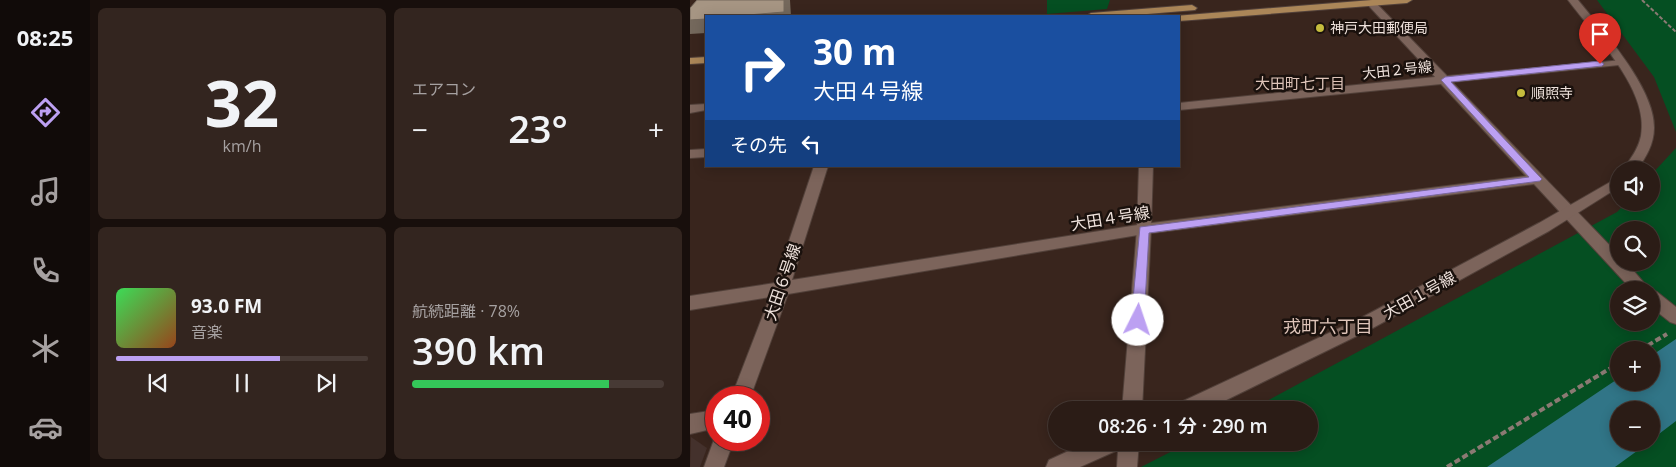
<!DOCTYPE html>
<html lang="ja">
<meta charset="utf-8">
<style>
:root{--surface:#2b1c16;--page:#33251f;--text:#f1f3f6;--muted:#a6a1a1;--line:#473a35;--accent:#bca0f2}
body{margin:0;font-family:"Open Sans","Noto Sans JP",sans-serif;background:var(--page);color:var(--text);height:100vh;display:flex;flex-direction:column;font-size:19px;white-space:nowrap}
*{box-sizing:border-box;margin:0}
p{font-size:16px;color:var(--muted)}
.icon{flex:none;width:28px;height:28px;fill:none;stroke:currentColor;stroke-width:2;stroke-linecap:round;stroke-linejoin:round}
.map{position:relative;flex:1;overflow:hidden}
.drawer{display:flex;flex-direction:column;gap:8px;padding:8px;background:#180f0c;width:600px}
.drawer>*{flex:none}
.guide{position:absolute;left:15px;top:15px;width:475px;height:152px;border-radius:0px;box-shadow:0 2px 12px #0003,0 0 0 1px var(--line);background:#1a4fa0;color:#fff;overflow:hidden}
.buttons{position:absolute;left:920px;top:161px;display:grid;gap:10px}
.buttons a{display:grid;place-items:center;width:50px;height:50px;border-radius:50%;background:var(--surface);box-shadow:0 2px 12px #0003,0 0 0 1px var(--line);font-size:25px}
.speed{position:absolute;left:15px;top:386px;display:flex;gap:10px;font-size:25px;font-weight:700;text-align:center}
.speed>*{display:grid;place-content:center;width:65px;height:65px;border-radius:50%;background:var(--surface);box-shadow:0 2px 12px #0003,0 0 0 1px var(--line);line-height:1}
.speed .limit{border:8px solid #d22;background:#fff;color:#111}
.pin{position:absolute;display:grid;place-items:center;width:42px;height:42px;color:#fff;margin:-51px -21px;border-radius:50% 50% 50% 0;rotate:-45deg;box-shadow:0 0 5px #0007}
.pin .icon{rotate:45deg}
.me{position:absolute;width:55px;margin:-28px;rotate:4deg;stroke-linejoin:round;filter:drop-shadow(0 0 4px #0008)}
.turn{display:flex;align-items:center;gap:18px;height:105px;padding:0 25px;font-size:22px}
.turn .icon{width:65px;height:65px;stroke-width:2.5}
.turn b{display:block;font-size:35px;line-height:42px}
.then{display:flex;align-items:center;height:48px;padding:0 25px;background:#0003;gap:10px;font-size:19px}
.big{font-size:38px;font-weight:600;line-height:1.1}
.drawer .card{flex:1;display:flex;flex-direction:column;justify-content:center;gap:8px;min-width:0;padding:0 18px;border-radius:8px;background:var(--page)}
.drawer .dial{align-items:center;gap:0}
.dial b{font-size:65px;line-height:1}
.song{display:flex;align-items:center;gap:15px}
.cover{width:60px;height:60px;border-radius:8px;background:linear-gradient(135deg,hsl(130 70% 55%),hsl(20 70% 35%))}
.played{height:5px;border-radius:2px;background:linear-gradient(90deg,var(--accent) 65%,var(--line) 65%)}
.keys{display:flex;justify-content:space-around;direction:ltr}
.heat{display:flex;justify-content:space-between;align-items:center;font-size:28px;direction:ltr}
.charge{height:8px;border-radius:4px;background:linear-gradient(90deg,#34c759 78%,var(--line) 0)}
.drawer .tiles{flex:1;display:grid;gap:8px;grid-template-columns:repeat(2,1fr)}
.trip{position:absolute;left:358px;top:401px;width:270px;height:50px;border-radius:25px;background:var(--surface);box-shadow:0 2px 12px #0003,0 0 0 1px var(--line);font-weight:600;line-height:50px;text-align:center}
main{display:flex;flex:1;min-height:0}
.tabs{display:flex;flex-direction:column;width:90px;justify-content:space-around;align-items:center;background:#110b09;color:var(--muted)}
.tabs .icon{width:35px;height:35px}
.tabs .selected{color:var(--accent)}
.tabs b{font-size:22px;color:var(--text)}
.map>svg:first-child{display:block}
.education{fill:#44312c}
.green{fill:#054f22;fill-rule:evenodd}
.water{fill:#317587}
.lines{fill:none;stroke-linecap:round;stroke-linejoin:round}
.street-casing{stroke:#52413a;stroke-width:2}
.secondary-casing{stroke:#52413a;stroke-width:2}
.primary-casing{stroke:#52413a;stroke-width:2}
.path-far1{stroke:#8b7a73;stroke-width:2;stroke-dasharray:4 2;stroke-linecap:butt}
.path{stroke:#8b7a73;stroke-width:4;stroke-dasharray:6 3;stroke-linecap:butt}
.street{fill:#7c645b;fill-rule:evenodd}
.secondary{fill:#7c645b;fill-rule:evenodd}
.primary{fill:#ab8658;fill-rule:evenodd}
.shaded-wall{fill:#74685c}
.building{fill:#a69583;stroke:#74685c}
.route{fill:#bca0f2;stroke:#7a689d}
.poi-dot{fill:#c5bc3d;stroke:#1a110d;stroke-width:2}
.labels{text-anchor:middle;stroke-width:5;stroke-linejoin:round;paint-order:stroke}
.far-poi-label{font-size:14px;fill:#efe2dc;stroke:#1a110d;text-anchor:start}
.far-street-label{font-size:14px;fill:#efe2dc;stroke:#1a110d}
.far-neighbourhood-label{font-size:15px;fill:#dec4b9;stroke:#1a110d}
.street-label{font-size:16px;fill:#efe2dc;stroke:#1a110d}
.neighbourhood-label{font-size:18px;fill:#dec4b9;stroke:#1a110d}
</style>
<main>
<nav class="tabs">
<b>08:25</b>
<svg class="icon selected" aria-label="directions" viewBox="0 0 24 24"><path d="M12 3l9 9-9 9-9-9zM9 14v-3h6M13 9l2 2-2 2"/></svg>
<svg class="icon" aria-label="music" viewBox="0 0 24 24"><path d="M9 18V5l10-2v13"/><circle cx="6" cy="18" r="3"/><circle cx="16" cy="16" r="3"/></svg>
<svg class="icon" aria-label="phone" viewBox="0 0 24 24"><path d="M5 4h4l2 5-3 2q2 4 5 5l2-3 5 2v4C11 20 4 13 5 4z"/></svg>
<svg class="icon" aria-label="climate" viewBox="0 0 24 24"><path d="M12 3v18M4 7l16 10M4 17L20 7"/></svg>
<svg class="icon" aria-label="car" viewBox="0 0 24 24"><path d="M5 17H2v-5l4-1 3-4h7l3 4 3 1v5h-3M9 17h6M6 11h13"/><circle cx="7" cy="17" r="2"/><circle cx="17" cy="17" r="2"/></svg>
</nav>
<section class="drawer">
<div class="tiles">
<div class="card dial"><b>32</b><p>km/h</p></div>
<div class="card"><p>エアコン</p>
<div class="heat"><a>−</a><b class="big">23°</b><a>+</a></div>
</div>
<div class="card">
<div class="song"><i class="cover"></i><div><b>93.0 FM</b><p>音楽</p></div></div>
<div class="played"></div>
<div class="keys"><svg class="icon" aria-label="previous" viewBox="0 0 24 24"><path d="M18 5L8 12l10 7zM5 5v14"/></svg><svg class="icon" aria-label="pause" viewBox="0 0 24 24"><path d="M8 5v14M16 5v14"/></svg><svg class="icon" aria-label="next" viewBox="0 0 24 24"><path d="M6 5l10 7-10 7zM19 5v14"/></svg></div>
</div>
<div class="card"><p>航続距離 · 78%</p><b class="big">390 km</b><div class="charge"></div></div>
</div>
</section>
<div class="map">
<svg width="986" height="467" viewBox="0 0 986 467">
<rect width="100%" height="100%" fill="#39251d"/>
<polygon class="education" points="1,437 17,448 10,467 0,467"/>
<g class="green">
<polygon points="357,0 420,0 417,9 357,14"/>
<polygon points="907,0 986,0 986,132 964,77"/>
<path d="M986 148V467H451L498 443 619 442V410H560L927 212 936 203 961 202V175ZM929 230H961V262H929ZM929 290H961V322H929ZM929 350H961V382H929ZM929 410H961V442H929Z"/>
</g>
<polygon class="water" points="986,339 986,421 961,440 961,410 929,410 929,442 958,443 925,467 797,467 929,378 929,382 961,382 961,356"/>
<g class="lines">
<g class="street-casing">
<g id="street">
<polygon points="681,0 684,1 757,76 933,60 934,62 933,64 929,65 762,82 929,255 929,262 936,262 960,290 942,290 844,184 454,234 98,294 60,398 41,398 80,297 0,310 0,296 85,283 124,166 138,166 102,280 454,224 836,176 751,84 489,110 489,103 745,77 678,5 676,3"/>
<polygon points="16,104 16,110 0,113 0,105"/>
<polygon points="16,149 16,157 0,158 0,150"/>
<polygon points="961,290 967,292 986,307 986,324 980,322 961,307"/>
<polygon points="26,410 26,428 0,434 0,414"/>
<polygon points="26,434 26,440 44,440 34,467 14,467"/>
</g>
</g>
<g class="secondary-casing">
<g id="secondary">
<path d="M878 0H888C912 30 965 88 964 128 964 144 956 157 947 170H933C940 159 948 150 951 136 960 90 904 35 878 0Z"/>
<polygon points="449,166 463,166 461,229 452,410 432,410 447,229"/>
<polygon points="929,177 929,187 859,231 681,329 516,410 486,410 489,403 669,319 849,223"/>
<polygon points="398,442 449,442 447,467 427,467 428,450 390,467 356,467 359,460"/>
</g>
</g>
<g class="primary-casing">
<g id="primary">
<polygon points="682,0 722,0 717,3 489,21 489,16 485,16"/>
<polygon points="502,5 507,8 505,10 433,16 396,16 401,13"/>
<polygon points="16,57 16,63 0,64 0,58"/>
</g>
</g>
<polyline class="path-far1" points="952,0 986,32"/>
<g class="path">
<polyline points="950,350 977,334"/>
<polyline points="757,467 929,363"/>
</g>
<use href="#street" class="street"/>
<use href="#secondary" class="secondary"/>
<use href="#primary" class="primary"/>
</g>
<g class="shaded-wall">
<polygon points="94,0 100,0 101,16 46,16"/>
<polygon points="16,19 16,33 0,34 0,20"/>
</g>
<polygon class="building" points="7,0 94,0 94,12 46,16 16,16 16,19 0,20 0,8"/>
<polygon class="route" points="910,61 914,64 912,66 761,82 850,177 852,179 850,181 459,233 454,320 452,324 448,325 443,324 441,320 450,227 839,177 751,80 755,77"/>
<g class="poi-dot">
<circle cx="630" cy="28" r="5"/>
<circle cx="831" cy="93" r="5"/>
</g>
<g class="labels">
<g class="far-poi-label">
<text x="640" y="33">神戸大田郵便局</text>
<text x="841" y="98">順照寺</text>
</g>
<g class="far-street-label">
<text transform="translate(707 70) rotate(-6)" y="5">大田２号線</text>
</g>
<g class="far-neighbourhood-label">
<text x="610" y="89">大田町七丁目</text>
</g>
<g class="street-label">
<text transform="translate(420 218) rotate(-9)" y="6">大田４号線</text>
<text transform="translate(92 282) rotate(-71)" y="6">大田６号線</text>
<text transform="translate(729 295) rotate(-29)" y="6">大田１号線</text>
</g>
<g class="neighbourhood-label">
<text x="638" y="333">戎町六丁目</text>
</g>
</g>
</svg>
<div class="buttons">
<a><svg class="icon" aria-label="sound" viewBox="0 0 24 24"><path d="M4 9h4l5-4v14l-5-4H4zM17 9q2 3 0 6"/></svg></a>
<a><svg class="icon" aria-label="search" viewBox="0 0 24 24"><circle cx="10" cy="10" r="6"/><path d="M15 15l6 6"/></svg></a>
<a><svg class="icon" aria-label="layers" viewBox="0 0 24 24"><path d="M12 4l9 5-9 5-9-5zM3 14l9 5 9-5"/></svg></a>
<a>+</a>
<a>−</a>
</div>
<div class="speed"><div class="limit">40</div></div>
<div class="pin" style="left:910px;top:64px;background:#d93025"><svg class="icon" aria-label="arrive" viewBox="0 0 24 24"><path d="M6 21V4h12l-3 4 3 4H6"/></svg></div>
<svg class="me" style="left:448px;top:320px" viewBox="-20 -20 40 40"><circle r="19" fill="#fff"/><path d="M0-13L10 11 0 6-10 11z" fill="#bca0f2"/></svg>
<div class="trip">08:26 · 1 分 · 290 m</div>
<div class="guide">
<div class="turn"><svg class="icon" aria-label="right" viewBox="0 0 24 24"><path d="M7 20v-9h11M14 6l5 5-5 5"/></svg><div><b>30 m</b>大田４号線</div></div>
<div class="then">その先<svg class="icon" aria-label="left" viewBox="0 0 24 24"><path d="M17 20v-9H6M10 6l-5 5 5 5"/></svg></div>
</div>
</div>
</main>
